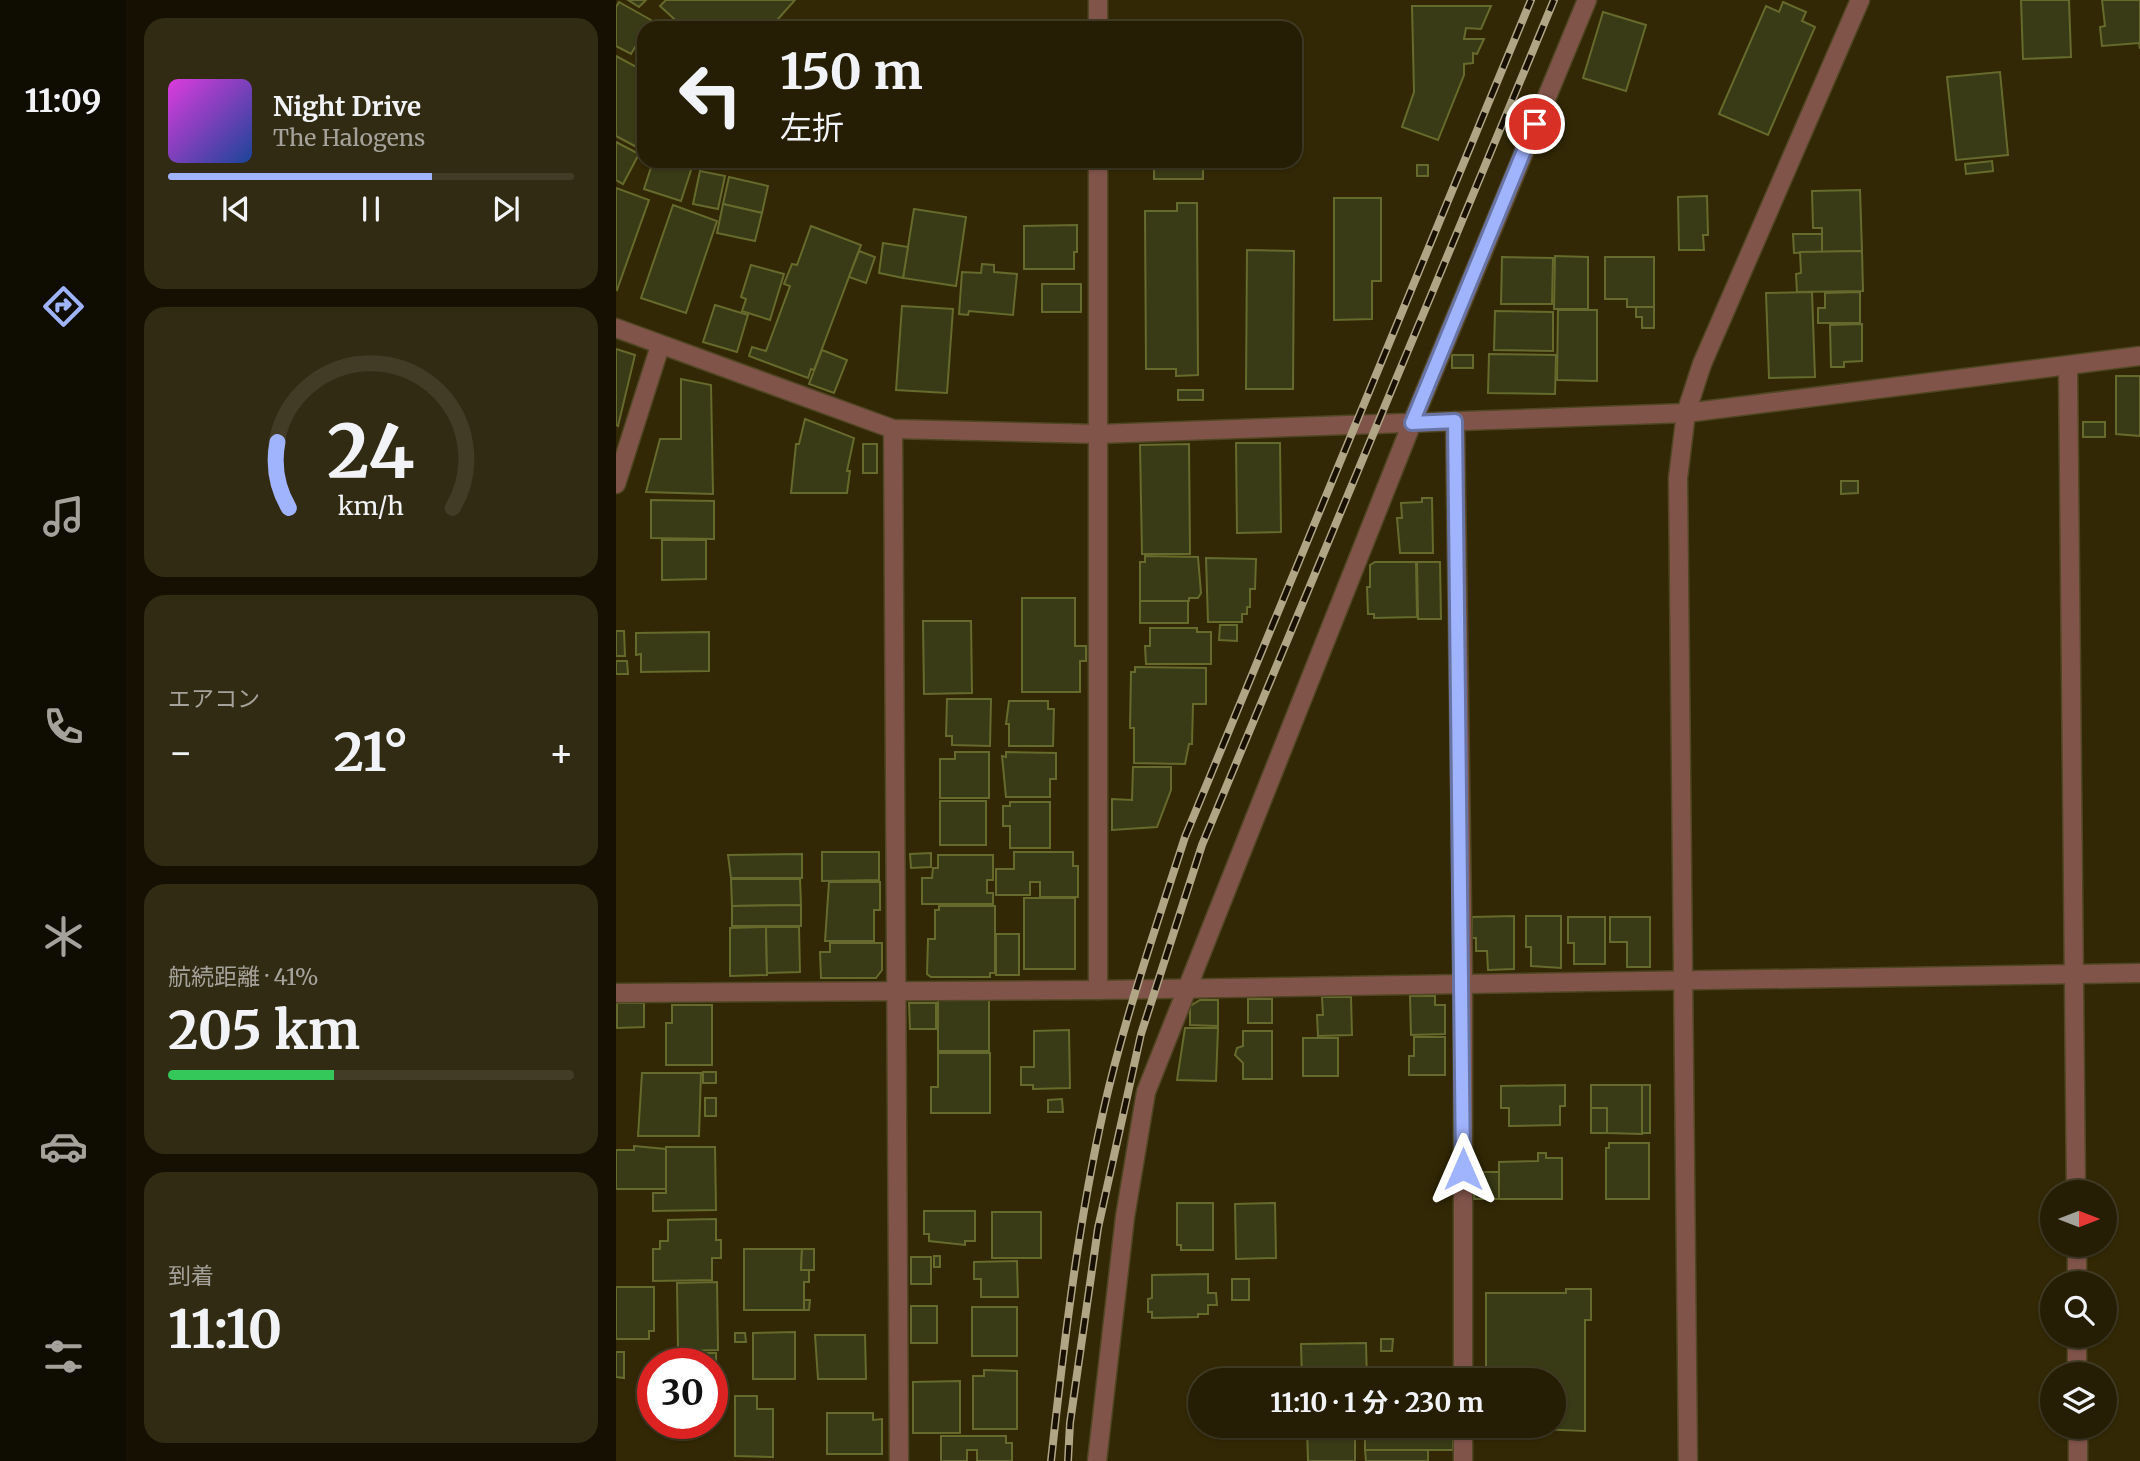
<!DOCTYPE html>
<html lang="ja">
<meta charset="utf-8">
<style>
:root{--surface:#261e04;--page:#322b13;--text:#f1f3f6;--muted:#a4a29a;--line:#423c26;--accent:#a0b3fd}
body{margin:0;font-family:Merriweather,"Noto Sans JP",serif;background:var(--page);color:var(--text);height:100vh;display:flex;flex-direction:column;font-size:26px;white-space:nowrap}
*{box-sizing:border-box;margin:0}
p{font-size:23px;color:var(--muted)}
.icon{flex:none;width:38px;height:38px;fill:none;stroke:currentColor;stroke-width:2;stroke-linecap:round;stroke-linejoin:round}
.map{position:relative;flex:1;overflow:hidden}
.details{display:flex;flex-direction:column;gap:18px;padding:18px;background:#151002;width:490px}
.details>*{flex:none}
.guide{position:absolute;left:21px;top:21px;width:665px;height:147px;border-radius:21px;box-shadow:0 2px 5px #0004,0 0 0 2px var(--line);background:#261e04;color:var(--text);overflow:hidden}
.needle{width:46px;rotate:90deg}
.fabs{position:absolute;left:1424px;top:1180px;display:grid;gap:14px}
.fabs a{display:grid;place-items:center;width:77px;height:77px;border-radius:50%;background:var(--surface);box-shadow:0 2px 5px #0004,0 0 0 2px var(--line);font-size:35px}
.speed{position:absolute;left:21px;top:1348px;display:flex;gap:14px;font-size:35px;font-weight:700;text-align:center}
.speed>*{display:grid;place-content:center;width:91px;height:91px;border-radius:50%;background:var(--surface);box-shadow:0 2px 5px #0004,0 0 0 2px var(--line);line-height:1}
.speed .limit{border:10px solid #d22;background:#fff;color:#111}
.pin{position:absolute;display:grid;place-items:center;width:60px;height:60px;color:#fff;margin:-30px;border:4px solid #fff;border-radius:50%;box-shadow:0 2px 7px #0007}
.me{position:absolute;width:77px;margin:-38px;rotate:0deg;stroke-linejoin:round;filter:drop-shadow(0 0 5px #0008)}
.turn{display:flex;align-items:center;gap:24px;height:147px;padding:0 28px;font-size:32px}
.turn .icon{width:91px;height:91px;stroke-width:2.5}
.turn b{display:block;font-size:49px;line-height:60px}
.big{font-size:52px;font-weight:700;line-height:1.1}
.details .tile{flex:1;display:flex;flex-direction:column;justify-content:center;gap:10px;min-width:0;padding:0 24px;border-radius:21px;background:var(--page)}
.details .dial{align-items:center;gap:0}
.dial svg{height:182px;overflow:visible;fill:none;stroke:var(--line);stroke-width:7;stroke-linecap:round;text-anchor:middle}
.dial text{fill:var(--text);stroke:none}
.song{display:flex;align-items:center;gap:21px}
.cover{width:84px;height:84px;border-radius:10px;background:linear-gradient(135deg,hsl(300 70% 55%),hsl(220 70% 35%))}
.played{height:7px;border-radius:4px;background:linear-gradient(90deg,var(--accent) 65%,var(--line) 65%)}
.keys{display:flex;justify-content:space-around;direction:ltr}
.heat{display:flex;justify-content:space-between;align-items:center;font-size:38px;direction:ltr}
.charge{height:10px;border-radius:5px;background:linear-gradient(90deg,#34c759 41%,var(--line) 0)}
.trip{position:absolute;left:572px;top:1368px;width:378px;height:70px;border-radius:35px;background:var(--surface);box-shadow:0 2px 5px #0004,0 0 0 2px var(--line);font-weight:700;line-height:70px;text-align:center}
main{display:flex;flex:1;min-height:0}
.dock{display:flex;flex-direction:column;width:126px;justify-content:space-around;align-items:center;background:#0f0c02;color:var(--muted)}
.dock .icon{width:49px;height:49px}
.dock .active{color:var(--accent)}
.dock b{font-size:32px;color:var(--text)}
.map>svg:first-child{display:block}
.building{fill:#393b16;stroke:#666a2c;stroke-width:2}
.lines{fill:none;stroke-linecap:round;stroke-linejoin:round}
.minor-casing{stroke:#504623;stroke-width:21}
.minor{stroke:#81544a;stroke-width:18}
.rail-casing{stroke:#b0a686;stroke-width:8}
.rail{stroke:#181000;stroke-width:5;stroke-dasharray:16;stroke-linecap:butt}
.route-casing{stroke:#6874a4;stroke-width:18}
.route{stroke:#a0b3fd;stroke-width:12}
</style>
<main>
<nav class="dock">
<b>11:09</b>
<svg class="icon active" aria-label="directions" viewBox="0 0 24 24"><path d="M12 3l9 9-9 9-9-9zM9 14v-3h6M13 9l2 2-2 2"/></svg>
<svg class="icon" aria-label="music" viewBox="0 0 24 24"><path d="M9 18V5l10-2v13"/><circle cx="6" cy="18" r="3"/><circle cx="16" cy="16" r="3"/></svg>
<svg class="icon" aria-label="phone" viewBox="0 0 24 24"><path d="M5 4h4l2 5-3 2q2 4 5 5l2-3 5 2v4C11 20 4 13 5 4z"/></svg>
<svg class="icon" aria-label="climate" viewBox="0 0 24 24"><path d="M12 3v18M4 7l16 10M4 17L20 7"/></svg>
<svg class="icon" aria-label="car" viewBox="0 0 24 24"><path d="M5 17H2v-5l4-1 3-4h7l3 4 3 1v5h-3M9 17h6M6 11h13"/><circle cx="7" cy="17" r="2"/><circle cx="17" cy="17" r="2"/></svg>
<svg class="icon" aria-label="filters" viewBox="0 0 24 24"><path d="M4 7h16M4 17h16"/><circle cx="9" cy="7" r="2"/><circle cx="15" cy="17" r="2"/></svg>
</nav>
<section class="details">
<div class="tile">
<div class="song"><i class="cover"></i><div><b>Night Drive</b><p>The Halogens</p></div></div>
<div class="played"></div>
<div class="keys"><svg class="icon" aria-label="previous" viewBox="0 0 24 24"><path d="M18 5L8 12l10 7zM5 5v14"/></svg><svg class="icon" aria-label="pause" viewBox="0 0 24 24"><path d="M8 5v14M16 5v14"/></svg><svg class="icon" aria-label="next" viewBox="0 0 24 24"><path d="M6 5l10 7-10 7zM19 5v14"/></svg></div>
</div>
<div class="tile dial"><svg viewBox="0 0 100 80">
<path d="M14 69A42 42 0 1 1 86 69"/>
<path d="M14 69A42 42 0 0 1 9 40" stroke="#a0b3fd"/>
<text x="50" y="56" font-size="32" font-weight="700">24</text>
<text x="50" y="72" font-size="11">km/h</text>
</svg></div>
<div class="tile"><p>エアコン</p>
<div class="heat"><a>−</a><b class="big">21°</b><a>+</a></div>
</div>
<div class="tile"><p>航続距離 · 41%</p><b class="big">205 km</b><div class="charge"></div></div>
<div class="tile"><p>到着</p><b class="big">11:10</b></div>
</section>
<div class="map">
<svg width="1524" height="1461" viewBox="0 0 1524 1461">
<rect width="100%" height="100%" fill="#322805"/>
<g class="building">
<polygon points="12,0 30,0 23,7"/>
<polygon points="50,0 179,0 154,28 68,28 44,6"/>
<polygon points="1405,0 1453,0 1455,57 1407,59"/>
<polygon points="1486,0 1524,0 1524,49 1523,43 1486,46 1484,27 1489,26"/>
<polygon points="3,2 35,20 15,54 0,46 0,7"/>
<polygon points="1167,2 1190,12 1186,21 1199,27 1152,135 1103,114 1150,6 1163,12"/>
<polygon points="796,6 875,6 865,29 850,28 848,39 868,39 861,54 857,53 857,63 848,64 848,75 822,140 786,127 798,92"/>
<polygon points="987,12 1030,25 1010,91 967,78"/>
<polygon points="0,56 28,71 28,151 0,136"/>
<polygon points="1384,72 1392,155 1340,160 1331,77"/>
<polygon points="0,142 23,154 7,184 0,180"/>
<polygon points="37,161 78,161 65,201 28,189"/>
<rect x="538" y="161" width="49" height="18"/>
<polygon points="1376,161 1377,171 1350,174 1349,164"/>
<rect x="801" y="165" width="11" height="11"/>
<polygon points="84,171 109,176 102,209 77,204"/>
<polygon points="113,177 152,186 146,213 107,204"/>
<polygon points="0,188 33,200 1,290 0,289"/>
<polygon points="1244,190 1246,251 1206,252 1206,228 1197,228 1196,191"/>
<polygon points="1091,196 1092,235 1087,235 1088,250 1063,250 1062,197"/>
<polygon points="718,198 765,198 765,281 756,281 756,319 718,320"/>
<polygon points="561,203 581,203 582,375 560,376 560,369 530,369 529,211 561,211"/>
<polygon points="107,204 146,213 139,241 101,233"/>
<polygon points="57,205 101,221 70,313 25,298"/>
<polygon points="298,209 350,217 340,286 287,278"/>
<polygon points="461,225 461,252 458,252 458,269 408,269 408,226"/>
<polygon points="195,226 245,245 198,370 195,369 192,378 133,356 136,347 150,351 174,286 168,284 176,264 181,265"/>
<polygon points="1177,234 1206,234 1206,252 1178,253"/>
<polygon points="267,243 292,247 287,278 263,273"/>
<polygon points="631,250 678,251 677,389 630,389"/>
<polygon points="243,251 259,257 250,283 233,277"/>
<polygon points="1246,251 1247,291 1181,292 1180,274 1185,273 1184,252"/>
<polygon points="939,256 972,257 972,309 938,309"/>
<polygon points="886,257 937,258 936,304 885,304"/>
<polygon points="989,257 1038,257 1038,307 1011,307 1011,299 989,299"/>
<polygon points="366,264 378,265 378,272 401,274 397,315 353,311 352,315 343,314 346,272 365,273"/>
<polygon points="135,265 168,274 154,320 126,311 130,299 125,297"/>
<rect x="426" y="284" width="39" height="28"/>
<polygon points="1196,292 1199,377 1153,378 1150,293"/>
<polygon points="1244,292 1244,323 1202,323 1202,308 1209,308 1209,293"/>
<polygon points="99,305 132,315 121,352 87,342"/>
<polygon points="286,306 337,309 331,393 280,390"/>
<polygon points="1020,307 1038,307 1038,328 1026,328 1026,317 1020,317"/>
<polygon points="942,310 981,310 981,381 941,380"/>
<polygon points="879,311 937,312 937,351 878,350"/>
<polygon points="1246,324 1246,361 1228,362 1228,367 1215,367 1214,325"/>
<polygon points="0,349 19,355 2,426 0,425"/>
<polygon points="206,350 231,360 218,393 193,384"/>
<polygon points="873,354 940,355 939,394 872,393"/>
<rect x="836" y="355" width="21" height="13"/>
<polygon points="1500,376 1524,376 1524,436 1500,434"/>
<polygon points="65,379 95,385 97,494 30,492 44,439 65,439"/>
<rect x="562" y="390" width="25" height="10"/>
<polygon points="189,419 238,438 231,471 234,471 231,493 175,493 180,444 183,444"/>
<rect x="1467" y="422" width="22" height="15"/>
<polygon points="620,443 664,443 665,532 621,533"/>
<rect x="247" y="444" width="14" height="29"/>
<polygon points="573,444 574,554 526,554 524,445"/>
<polygon points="1225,481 1242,481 1242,493 1225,494"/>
<polygon points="806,498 816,498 817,553 784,553 781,518 786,518 785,503 806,502"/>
<polygon points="35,500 98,501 98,539 35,538"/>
<polygon points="46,540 90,540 90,579 46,580"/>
<polygon points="529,556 582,557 585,593 582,598 573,598 573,601 524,601 524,562 529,562"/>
<polygon points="590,558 640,559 639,589 634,589 634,607 631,607 631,614 626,614 626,622 592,622"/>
<polygon points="759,562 800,562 801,617 758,618 758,614 752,614 751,587 754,587 754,565"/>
<polygon points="801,562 824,562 825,619 802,619"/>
<polygon points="406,598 459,598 459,646 470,646 470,661 464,661 464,692 406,692"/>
<rect x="524" y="601" width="48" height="22"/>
<polygon points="307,621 355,621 356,693 308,694"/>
<polygon points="604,625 621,625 621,641 603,640"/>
<polygon points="534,628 581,628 581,632 595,632 595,664 530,664 529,646 534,646"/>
<polygon points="0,631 8,631 9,656 0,656"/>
<polygon points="93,632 93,671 25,672 25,654 20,655 20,633"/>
<polygon points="0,661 11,661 12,674 0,674"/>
<polygon points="519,667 590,668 590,704 577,704 576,744 573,744 569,764 518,763 518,728 514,728 515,672 519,672"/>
<polygon points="331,699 375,699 374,746 336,745 336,736 330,736"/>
<polygon points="393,701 432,701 432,709 438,709 437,746 393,746 393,724 390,724"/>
<polygon points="339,752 373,752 373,798 324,798 324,759 339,759"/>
<polygon points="390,752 440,753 440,779 434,779 434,797 390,797 386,756 390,757"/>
<polygon points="517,767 555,767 555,790 541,827 496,830 496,799 516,800"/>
<rect x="324" y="801" width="46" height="44"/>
<polygon points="394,802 434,802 434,848 394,848 394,826 387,826 387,806 394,806"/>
<polygon points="206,852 263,852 263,880 206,881"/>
<polygon points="398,852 457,852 457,866 462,866 462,897 424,897 424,882 414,882 414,895 380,895 380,869 398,869"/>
<polygon points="315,853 315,867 295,868 294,854"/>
<polygon points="186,854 186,878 115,878 112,855"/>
<polygon points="322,855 377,855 377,880 371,880 371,893 377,893 377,904 306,904 306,878 316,878 317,868 322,868"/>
<polygon points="115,879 184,879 185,905 116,906"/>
<polygon points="213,882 264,882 264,910 258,910 258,941 209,941"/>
<rect x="408" y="898" width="51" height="71"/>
<polygon points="185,905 185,926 116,926 116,906"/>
<polygon points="323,906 379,906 379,973 374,973 374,977 315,977 311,974 312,939 319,939 319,910 323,910"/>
<polygon points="898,916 898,969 872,970 871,951 860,951 860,938 856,938 856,917"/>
<polygon points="910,916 945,916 945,968 915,966 915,947 910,947"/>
<polygon points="952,917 989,917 989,964 958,964 958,943 952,943"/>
<polygon points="994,917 1034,917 1034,967 1011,967 1011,942 994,942"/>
<polygon points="150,927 151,975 114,976 114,928"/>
<polygon points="150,927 183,927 184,972 151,973"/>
<rect x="380" y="934" width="23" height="41"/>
<polygon points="214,943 266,943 266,970 260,978 205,978 204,952 214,952"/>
<polygon points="794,996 819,996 819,1005 829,1005 829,1034 795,1035"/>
<polygon points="706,997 735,997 736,1035 702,1036 701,1015 707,1015"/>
<rect x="322" y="998" width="51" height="53"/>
<rect x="632" y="999" width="24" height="24"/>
<polygon points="584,1000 602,1000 602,1026 574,1025 574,1006"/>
<polygon points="1,1003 28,1003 28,1027 1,1028"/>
<polygon points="293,1003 320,1003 320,1029 294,1029"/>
<polygon points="56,1005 96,1005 96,1065 50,1065 50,1023 56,1023"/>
<polygon points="569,1028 602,1028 600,1081 561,1080"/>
<polygon points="453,1030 454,1088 417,1089 417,1085 405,1085 405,1067 418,1067 418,1031"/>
<polygon points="627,1031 656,1031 656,1079 627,1079 627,1063 619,1055 621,1048 627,1046"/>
<polygon points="798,1037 829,1037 829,1075 793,1075 793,1056 798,1056"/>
<rect x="687" y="1038" width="35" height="38"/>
<polygon points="322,1053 374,1053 374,1113 315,1113 315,1087 322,1087"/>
<rect x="87" y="1072" width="13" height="11"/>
<polygon points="26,1073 85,1073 83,1136 22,1136"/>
<polygon points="949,1085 949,1106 944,1106 944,1125 893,1126 893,1108 885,1108 885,1086"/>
<polygon points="975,1085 1026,1085 1026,1134 991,1133 991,1108 975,1108"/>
<rect x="1026" y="1085" width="8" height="48"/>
<rect x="89" y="1098" width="11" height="18"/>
<polygon points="446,1099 447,1112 432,1112 432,1100"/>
<rect x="975" y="1108" width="16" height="25"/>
<polygon points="993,1143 1033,1143 1033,1199 990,1199 990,1148 993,1148"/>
<polygon points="18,1146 50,1149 50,1189 0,1189 0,1150 18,1150"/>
<polygon points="50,1147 99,1147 100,1210 37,1211 37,1193 50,1193"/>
<polygon points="922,1153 930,1153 930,1158 946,1158 946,1199 883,1199 883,1162 922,1161"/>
<rect x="858" y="1172" width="25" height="27"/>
<polygon points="561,1203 597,1203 597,1250 565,1250 565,1245 561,1245"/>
<polygon points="659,1203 660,1258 620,1259 619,1204"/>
<polygon points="308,1211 359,1211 359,1241 349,1241 349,1245 313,1241 313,1234 308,1234"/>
<rect x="376" y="1212" width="49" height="46"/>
<polygon points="100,1219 100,1240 105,1240 105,1258 96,1258 96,1280 37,1281 37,1249 44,1249 44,1241 52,1241 52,1220"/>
<polygon points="128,1249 186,1249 185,1270 193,1270 193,1282 188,1282 188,1310 128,1310"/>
<polygon points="186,1249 198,1249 198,1270 185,1270"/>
<rect x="318" y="1256" width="6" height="11"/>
<rect x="295" y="1257" width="20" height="27"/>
<polygon points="401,1261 402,1297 365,1297 365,1279 358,1279 358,1262"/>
<polygon points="592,1274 592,1293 600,1293 601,1305 592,1305 592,1314 582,1314 582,1317 536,1318 536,1312 532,1312 532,1299 536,1298 536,1275"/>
<rect x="616" y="1279" width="17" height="21"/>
<polygon points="101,1282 102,1350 62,1351 61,1283"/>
<polygon points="0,1287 38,1287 38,1331 33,1331 33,1339 0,1339"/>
<polygon points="950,1289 975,1289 975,1320 969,1320 969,1431 894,1428 894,1433 873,1433 873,1426 938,1426 938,1381 870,1381 870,1293 950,1293"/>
<polygon points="188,1300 194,1300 193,1310 188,1310"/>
<rect x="295" y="1306" width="26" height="37"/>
<rect x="356" y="1307" width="45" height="49"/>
<polygon points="179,1332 179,1379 137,1379 137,1333"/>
<polygon points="119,1333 129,1333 130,1342 119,1342"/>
<polygon points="199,1335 249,1335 250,1379 202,1379"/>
<polygon points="765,1339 777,1339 776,1351 765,1351"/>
<polygon points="750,1343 751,1381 686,1381 685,1344"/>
<polygon points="0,1352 8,1352 8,1378 0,1377"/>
<polygon points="50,1353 100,1353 101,1417 96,1417 96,1363 50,1363"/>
<polygon points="368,1370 401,1371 401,1429 357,1429 357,1376 368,1376"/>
<polygon points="344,1381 344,1433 297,1433 297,1382"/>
<polygon points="119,1396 141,1396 141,1409 157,1409 157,1457 119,1456"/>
<polygon points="211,1413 257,1413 257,1420 266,1419 266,1454 211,1454"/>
<polygon points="691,1426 734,1426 734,1431 739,1431 739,1461 692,1461"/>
<rect x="749" y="1426" width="88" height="24"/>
<polygon points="325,1436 390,1436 390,1443 396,1443 396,1461 361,1461 361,1450 351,1450 351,1461 325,1461"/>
<polygon points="749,1450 812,1450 812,1461 750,1461"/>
</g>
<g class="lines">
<g class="minor-casing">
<g id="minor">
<polyline points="482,0 482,28"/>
<polyline points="482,161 482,990"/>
<polyline points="0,328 277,429 482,434 1070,413 1524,356"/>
<polyline points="1452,366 1460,1192"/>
<polyline points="839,421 847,983 847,1381"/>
<polyline points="277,429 283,1461"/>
<polyline points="0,484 44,346"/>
<polyline points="0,993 482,990 1524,973"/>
<polyline points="1461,1244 1461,1283"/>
<polyline points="1461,1335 1461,1374"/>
<polyline points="847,1426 847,1461"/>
<polyline points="1462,1426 1462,1461"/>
<polyline points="481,1461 509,1217 530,1092 796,423 971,0"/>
<polyline points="1072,1461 1062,478 1070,413 1086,364 1244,0"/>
</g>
</g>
<use href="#minor" class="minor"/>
<g class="rail-casing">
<g id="rail">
<path d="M435 1461C448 1343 462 1224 488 1108 509 1016 540 927 569 837L915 0"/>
<polyline points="452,1461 454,1423 482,1228 525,1034 586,845 938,0"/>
</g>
</g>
<use href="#rail" class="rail"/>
</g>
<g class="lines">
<g class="route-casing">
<polyline id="route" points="847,1169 839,421 796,423 919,124"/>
</g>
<use href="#route" class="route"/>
</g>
</svg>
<div class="fabs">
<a><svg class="needle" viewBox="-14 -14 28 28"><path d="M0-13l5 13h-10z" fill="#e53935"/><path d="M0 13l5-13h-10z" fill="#a4a29a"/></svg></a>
<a><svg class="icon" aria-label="search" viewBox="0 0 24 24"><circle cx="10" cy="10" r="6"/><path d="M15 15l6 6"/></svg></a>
<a><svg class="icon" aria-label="layers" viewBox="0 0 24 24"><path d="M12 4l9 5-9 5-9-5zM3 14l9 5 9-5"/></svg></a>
</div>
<div class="speed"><div class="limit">30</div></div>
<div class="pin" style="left:919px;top:124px;background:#d93025"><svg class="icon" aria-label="arrive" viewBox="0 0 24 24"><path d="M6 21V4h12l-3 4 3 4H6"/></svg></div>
<svg class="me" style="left:847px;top:1169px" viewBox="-20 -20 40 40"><path d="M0-17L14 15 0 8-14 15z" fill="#a0b3fd" stroke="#fff" stroke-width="4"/></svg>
<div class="trip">11:10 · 1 分 · 230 m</div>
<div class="guide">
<div class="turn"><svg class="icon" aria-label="left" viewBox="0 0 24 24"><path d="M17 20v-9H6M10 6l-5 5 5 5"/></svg><div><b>150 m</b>左折</div></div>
</div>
</div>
</main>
